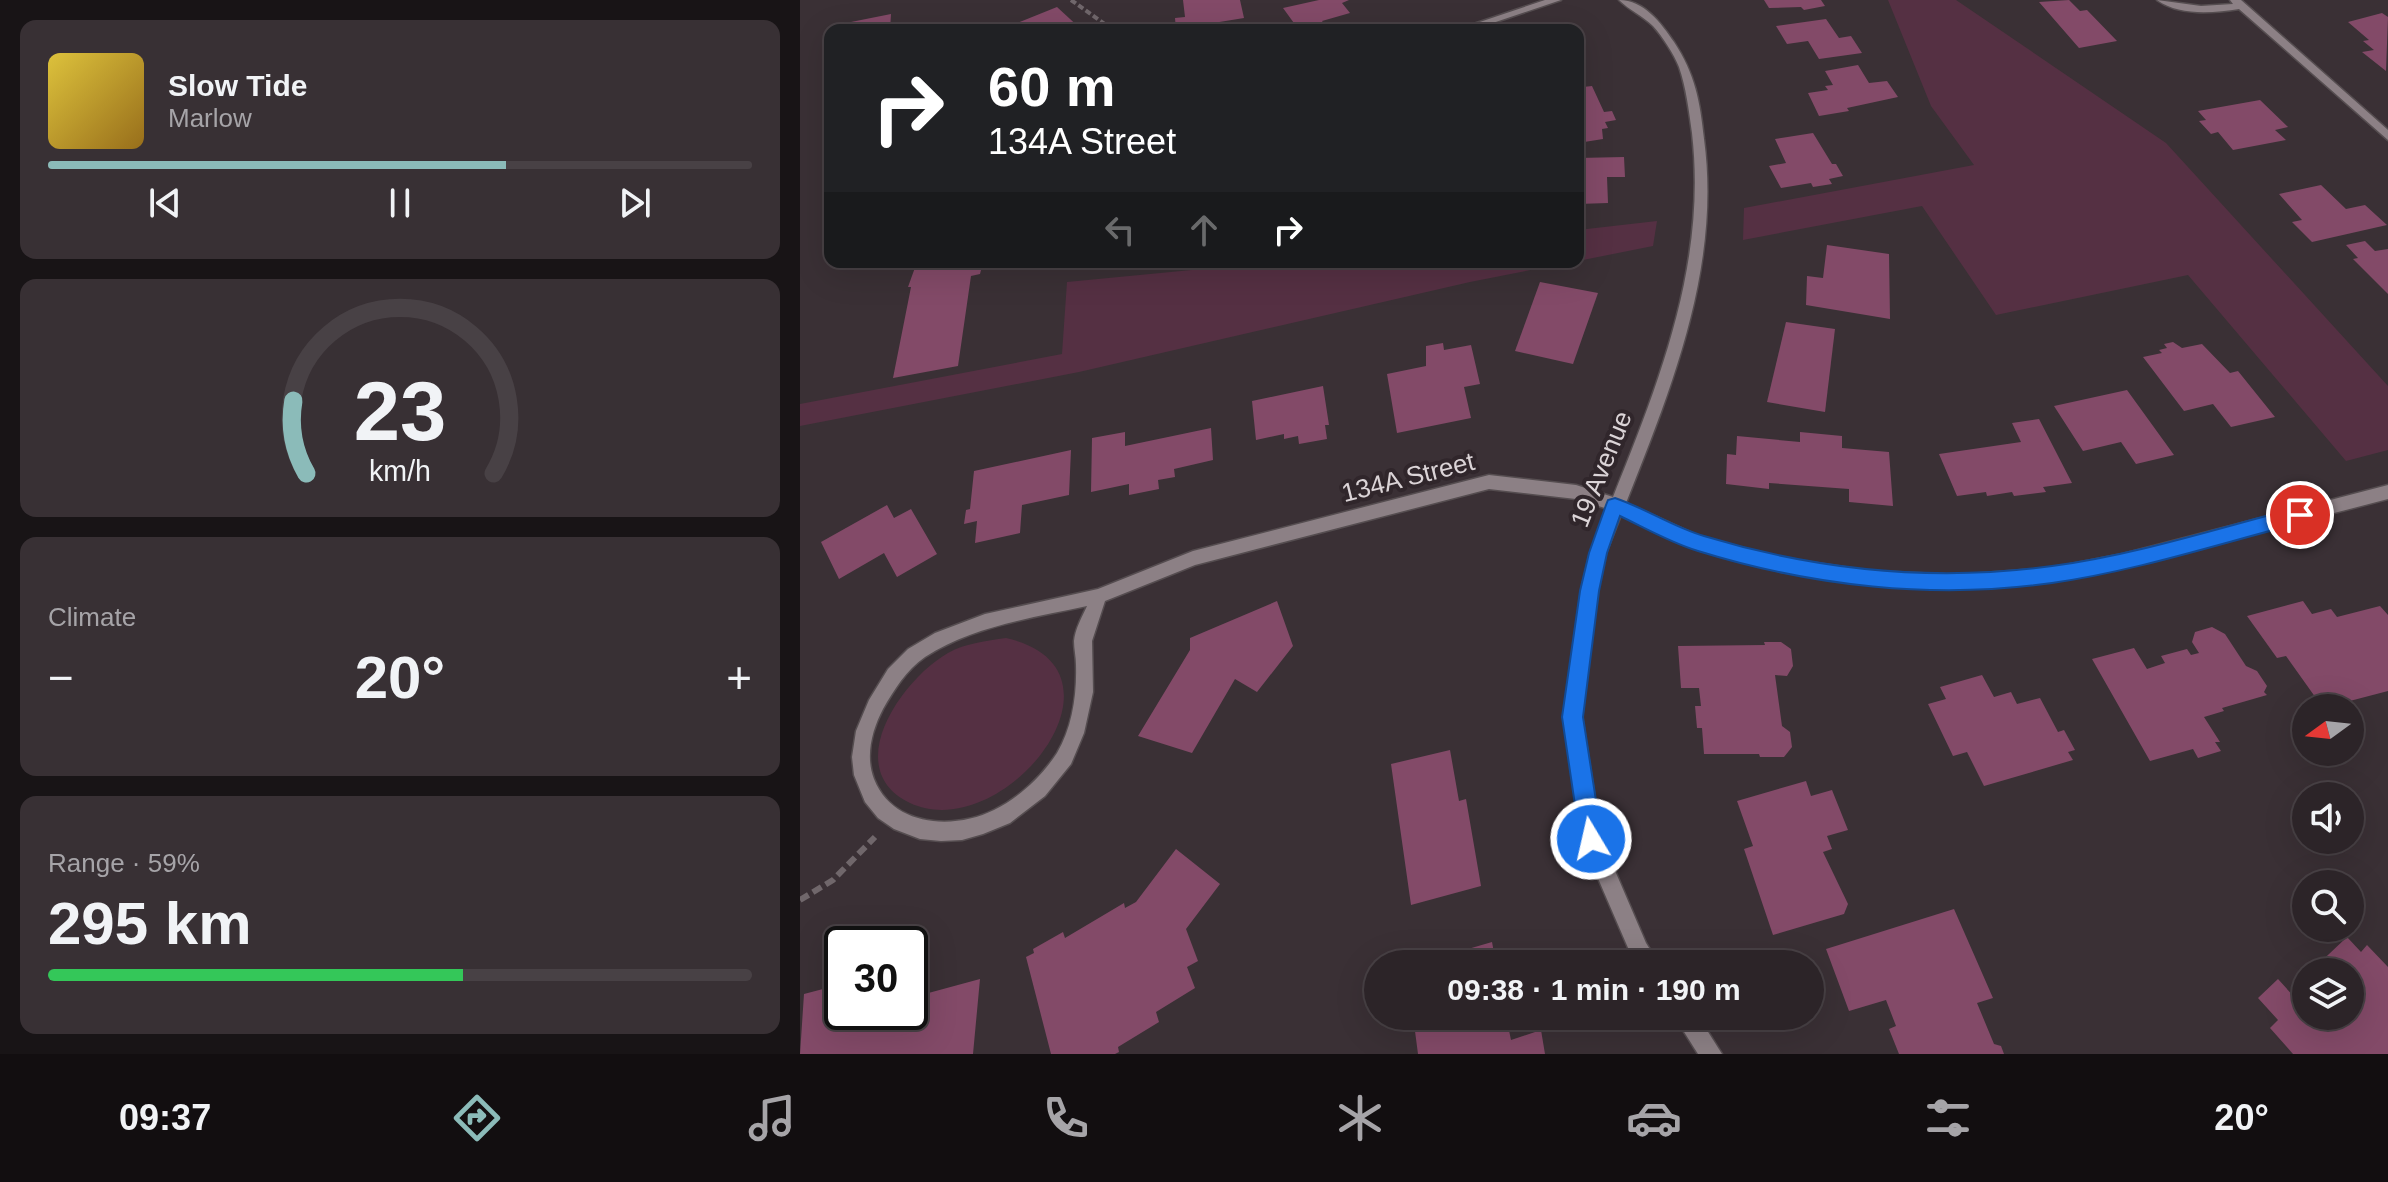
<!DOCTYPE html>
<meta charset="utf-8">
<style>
:root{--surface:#2c2428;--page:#383034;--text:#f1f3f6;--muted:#a6a4a8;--line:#484145;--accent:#8bbbb9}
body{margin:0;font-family:Helvetica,sans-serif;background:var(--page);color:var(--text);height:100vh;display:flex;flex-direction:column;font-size:30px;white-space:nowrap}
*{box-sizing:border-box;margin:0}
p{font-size:26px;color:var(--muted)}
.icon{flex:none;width:44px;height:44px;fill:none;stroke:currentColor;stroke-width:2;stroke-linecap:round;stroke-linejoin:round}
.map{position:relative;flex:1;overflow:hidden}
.panel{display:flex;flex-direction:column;gap:20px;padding:20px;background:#181416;width:800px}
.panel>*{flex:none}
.top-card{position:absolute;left:24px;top:24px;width:760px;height:244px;border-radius:16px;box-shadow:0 8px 32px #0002,0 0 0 2px var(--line);background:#202124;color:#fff;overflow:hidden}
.needle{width:52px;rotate:255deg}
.tools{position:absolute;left:1492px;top:694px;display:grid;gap:16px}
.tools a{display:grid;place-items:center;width:72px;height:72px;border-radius:50%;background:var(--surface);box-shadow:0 8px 32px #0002,0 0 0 2px var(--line);font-size:40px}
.speed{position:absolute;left:24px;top:926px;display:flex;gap:16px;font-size:40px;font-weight:700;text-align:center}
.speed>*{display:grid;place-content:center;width:104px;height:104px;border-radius:50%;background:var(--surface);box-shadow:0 8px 32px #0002,0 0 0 2px var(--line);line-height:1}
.speed .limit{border:4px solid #111;border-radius:12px;background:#fff;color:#111}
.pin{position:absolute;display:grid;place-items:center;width:68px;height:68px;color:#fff;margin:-34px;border:4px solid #fff;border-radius:50%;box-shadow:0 2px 8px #0007}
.me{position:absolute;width:88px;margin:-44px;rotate:351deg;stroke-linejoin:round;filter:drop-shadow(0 0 6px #0008)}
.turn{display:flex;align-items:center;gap:28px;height:168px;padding:0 32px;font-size:36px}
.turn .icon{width:104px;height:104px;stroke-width:2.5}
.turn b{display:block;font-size:56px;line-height:68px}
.lanes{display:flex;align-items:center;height:76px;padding:0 32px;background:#0003;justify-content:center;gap:40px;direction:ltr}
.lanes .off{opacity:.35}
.big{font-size:60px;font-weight:700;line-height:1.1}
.panel .card{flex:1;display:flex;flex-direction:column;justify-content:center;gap:12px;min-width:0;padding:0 28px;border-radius:16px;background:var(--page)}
.panel .dial{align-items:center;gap:0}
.dial svg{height:208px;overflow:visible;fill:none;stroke:var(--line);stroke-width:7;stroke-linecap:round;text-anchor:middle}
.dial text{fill:var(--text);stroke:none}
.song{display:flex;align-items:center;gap:24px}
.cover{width:96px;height:96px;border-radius:12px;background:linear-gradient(135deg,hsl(50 70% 55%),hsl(40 70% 35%))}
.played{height:8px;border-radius:4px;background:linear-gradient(90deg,var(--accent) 65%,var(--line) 65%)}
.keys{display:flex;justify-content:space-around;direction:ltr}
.heat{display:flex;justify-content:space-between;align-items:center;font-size:44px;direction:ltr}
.charge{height:12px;border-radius:6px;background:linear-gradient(90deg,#34c759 59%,var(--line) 0)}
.trip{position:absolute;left:564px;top:950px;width:460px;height:80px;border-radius:40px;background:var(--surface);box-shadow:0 8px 32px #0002,0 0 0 2px var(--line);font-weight:700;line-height:80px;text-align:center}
.tab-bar{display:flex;height:128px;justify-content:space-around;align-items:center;background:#120e10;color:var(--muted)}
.tab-bar .icon{width:56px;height:56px}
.tab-bar .active{color:var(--accent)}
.tab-bar b{font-size:36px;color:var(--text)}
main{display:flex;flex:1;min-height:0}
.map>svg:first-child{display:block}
.green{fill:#553043}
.building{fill:#834a68}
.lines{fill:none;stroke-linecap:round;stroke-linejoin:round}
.minor-casing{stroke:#554d50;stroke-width:3}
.path-far1{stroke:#70676b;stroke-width:4;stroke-dasharray:6 3;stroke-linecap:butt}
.path{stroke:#70676b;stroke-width:6;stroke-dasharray:10 5;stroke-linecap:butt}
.minor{fill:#8c8085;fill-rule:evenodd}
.route{fill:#1a73e8;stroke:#114b97;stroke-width:2}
.labels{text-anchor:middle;stroke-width:8;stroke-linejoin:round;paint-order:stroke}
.street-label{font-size:26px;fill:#dbd4d7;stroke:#30262b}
</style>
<main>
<section class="panel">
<div class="card">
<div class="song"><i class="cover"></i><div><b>Slow Tide</b><p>Marlow</p></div></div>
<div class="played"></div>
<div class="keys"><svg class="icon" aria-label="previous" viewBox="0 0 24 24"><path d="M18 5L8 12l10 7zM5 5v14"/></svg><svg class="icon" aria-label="pause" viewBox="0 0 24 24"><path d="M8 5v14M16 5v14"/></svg><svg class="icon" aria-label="next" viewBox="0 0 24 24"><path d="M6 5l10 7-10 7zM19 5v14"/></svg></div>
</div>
<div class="card dial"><svg viewBox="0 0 100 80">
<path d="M14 69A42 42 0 1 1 86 69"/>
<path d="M14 69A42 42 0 0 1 9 41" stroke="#8bbbb9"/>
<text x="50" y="56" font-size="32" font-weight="700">23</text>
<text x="50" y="72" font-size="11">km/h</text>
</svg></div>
<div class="card"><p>Climate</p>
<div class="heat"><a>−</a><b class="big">20°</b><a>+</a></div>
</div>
<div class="card"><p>Range · 59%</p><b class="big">295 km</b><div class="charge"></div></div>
</section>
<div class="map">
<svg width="1588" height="1054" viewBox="0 0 1588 1054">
<rect width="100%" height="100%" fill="#3a3035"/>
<g class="green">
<polygon points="1088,0 1156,0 1366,143 1588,386 1588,450 1546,461 1388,275 1196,315 1122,206 943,240 944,208 1174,165 1131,106"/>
<polygon points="857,221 853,246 778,261 778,230"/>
<polygon points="474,262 771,262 670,282 279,372 0,426 0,404 262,354 267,282"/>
<path d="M206 638C344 669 204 847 110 803 39 769 102 679 148 653 166 643 186 641 206 638Z"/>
</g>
<g class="building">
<polygon points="383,0 440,0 444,18 407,24 408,29 376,30 375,18 385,17"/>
<polygon points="519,0 549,0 542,3 550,13 522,21 528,30 499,30 483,8"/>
<polygon points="964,0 1021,0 1025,6 1004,10 1001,7 969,8"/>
<polygon points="1269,0 1280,11 1287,10 1317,41 1279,48 1239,2"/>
<polygon points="257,7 282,30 215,30 210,26"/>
<polygon points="1582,13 1588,17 1586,71 1562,52 1574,50 1563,41 1569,40 1548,22"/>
<polygon points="91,14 90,30 45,30 46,23"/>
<polygon points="1026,19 1039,38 1051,36 1062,53 1019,59 1008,41 987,44 976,26"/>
<polygon points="1058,65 1069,83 1087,81 1098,97 1047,108 1049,111 1019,116 1008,93 1028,90 1025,86 1033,85 1025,71"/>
<polygon points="780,81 783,87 792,86 804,112 812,111 816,120 805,122 808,128 802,129 803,139 778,143 778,82"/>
<polygon points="1460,100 1488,127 1475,130 1486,140 1433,150 1418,132 1411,134 1399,121 1406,120 1398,111"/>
<polygon points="1013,133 1032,164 1036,164 1043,176 1029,179 1032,184 1013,187 1011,183 981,188 969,166 986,163 975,139"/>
<polygon points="824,157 825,177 807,177 808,203 778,204 778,158"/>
<polygon points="1521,185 1546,209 1565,205 1587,225 1512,242 1492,222 1502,220 1479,194"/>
<polygon points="1565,241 1575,251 1588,249 1588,294 1553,259 1558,258 1546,245"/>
<polygon points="1027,245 1089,254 1090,319 1006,305 1007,276 1023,278"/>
<polygon points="117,262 183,262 180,274 171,276 158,366 93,378 111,287 108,287"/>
<polygon points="740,282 798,293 773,364 715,351"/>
<polygon points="986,322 1035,329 1025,412 967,402"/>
<polygon points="1373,342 1382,348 1402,344 1430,373 1438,371 1475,417 1431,427 1413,404 1384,411 1343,357 1362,353 1359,350 1367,348 1364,344"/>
<polygon points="643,343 644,350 671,345 680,384 664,387 671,418 597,433 587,374 626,366 626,346"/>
<polygon points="523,386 529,425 525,425 527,439 499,444 498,436 484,439 484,434 456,440 452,401"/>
<polygon points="1327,390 1374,455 1336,464 1321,442 1283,451 1254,406"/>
<polygon points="1239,419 1272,483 1243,487 1246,492 1214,496 1212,492 1187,496 1186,492 1157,496 1139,454 1221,442 1212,423"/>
<polygon points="411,428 413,460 374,469 375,477 358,480 359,489 329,495 329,484 291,492 292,438 325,432 325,446"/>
<polygon points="1000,432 1042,436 1042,448 1089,452 1093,506 1049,502 1049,489 969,483 969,489 926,484 927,454 936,455 937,436 1000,442"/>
<polygon points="271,450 269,495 222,505 220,533 175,543 177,521 164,524 166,510 170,509 174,471"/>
<polygon points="87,505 94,518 111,509 137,554 97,577 84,553 39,579 21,542"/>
<polygon points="477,601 493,646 457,692 435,679 392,753 338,736 390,650 390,638"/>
<polygon points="1503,601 1512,614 1531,609 1537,617 1580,606 1588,615 1588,691 1523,708 1486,656 1477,658 1447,616"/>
<polygon points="1412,627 1425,634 1446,666 1457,671 1467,686 1464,692 1467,695 1422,708 1424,711 1404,717 1420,742 1415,742 1421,751 1398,758 1393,749 1350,761 1292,659 1334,648 1347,669 1365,663 1361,656 1387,649 1391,655 1399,653 1392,642 1395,632"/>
<polygon points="964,642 981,642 991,649 993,666 987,676 975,675 982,726 990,732 992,747 984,757 960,757 959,754 904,754 902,728 897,728 895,706 901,706 899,688 881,688 878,646 965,645"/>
<polygon points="1182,675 1194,697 1211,692 1217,704 1240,698 1258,732 1264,730 1275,750 1268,752 1273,760 1184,786 1167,752 1153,756 1128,704 1146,699 1140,687"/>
<polygon points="650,750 659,801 666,799 681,886 611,905 591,764"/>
<polygon points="1006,781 1011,796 1032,790 1048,830 1027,836 1032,849 1023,852 1048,904 1044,914 973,935 944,849 953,846 937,801"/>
<polygon points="376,849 420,884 386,929 398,961 387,967 395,988 356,1012 359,1022 318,1047 319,1052 315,1054 251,1054 226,957 234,953 233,949 263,932 265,938 324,903 325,908 336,902"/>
<polygon points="1154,909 1193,998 1177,1003 1194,1044 1201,1046 1204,1054 1099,1054 1089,1029 1096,1026 1086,1000 1049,1011 1026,949"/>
<polygon points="1547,937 1561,952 1567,945 1588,967 1588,1054 1493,1054 1470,1028 1478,1020 1458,998 1478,979 1496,999 1506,989 1506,1016 1550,1016 1550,972 1510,972"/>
<polygon points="692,942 696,964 620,964 620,963"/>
<polygon points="180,979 173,1054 0,1054 4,994 42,984 42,1012 110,1012 110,998"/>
<polygon points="613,1016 706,1016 711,1040 741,1030 745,1054 618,1054"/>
</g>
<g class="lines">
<g class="minor-casing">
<g id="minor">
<polygon points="745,0 761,0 672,30 656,30"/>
<path d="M819 0C844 0 861 23 874 42 895 74 900 101 904 139 921 266 872 387 826 503L901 537 982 558 1070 571 1158 575 1251 568 1323 554 1588 485V499L1323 568 1251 582 1158 589 1070 585 982 572 898 550 821 515 806 553 797 591 782 717 801 838 846 943 859 964H837L832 957 781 839 764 717 781 591 790 553 808 509 776 499 689 489 395 565 305 601 292 641 293 692 284 733 271 764 245 796 210 823 183 834 162 840 141 841 120 839 94 829 78 818 65 802 54 775 52 757 56 731 69 700 88 669 108 649 135 633 185 614 298 589 393 551 689 475 776 485 813 497C860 380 907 262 892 133 889 111 886 87 879 67 874 54 862 36 853 26 843 16 829 10 819 0ZM287 606C282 617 275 629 274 641 274 649 276 657 276 665 277 695 272 728 257 753 242 776 219 798 194 810 154 830 93 827 74 779 65 756 72 730 83 709 94 690 106 670 125 657 173 626 232 618 287 606Z"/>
<path d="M1357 0 1401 6 1433 4 1430 0H1441L1588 130V140L1439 9C1413 13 1379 16 1357 0Z"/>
<polygon points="874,1016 898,1016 922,1054 898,1054"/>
</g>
</g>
<polyline class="path-far1" points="271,0 313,30"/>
<polyline class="path" points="0,900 33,880 75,837"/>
<use href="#minor" class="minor"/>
</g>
<path class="route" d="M815 498C845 508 873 527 904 536 1016 570 1135 582 1252 566 1335 555 1418 528 1500 507L1506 510 1509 515 1506 521 1500 523C1418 544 1336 571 1252 583 1133 600 1011 586 898 551 871 543 845 528 820 516L807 553 799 591 783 717 802 839 799 847 791 850 783 847 780 839 762 717 780 591 789 553 806 505 808 500Z"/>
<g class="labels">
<g class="street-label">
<text transform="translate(801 469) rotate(-68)" y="9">19 Avenue</text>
<text transform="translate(608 477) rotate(-14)" y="9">134A Street</text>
</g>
</g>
</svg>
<div class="tools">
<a><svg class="needle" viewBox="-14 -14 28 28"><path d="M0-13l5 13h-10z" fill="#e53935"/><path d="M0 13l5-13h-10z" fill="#a6a4a8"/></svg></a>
<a><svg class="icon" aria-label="sound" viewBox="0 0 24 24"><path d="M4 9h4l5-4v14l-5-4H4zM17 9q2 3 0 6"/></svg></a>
<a><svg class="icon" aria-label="search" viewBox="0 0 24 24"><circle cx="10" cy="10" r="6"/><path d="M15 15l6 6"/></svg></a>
<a><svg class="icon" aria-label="layers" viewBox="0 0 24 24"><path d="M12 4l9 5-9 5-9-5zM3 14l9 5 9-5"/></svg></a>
</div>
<div class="speed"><div class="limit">30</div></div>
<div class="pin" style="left:1500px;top:515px;background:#d93025"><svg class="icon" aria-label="arrive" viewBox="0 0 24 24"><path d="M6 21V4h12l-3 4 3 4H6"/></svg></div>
<svg class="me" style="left:791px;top:839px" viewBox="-20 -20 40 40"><circle r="17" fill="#1a73e8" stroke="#fff" stroke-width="3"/><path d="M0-11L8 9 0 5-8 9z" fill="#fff"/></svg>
<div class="trip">09:38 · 1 min · 190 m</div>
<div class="top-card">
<div class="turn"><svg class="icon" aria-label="right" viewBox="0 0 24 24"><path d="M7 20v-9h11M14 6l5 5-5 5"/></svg><div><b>60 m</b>134A Street</div></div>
<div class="lanes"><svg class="icon off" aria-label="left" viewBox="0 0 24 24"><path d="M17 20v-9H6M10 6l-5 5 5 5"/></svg><svg class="icon off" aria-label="ahead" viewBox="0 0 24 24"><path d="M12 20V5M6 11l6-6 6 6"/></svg><svg class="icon" aria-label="right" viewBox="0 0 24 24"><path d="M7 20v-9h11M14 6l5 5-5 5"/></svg></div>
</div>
</div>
</main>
<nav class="tab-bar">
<b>09:37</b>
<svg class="icon active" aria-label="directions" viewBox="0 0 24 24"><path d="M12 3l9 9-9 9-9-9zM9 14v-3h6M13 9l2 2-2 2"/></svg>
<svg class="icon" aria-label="music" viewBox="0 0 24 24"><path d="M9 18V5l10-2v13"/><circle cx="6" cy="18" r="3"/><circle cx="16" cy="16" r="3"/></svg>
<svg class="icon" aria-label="phone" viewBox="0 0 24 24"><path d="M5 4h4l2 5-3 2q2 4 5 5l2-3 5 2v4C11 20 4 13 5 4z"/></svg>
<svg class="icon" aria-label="climate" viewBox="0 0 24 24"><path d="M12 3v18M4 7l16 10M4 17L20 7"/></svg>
<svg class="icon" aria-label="car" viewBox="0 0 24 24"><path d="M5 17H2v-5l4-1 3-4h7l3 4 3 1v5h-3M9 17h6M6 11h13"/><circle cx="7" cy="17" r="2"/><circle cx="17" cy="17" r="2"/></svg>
<svg class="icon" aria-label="filters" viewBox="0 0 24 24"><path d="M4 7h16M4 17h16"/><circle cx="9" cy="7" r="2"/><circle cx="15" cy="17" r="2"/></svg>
<b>20°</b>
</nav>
